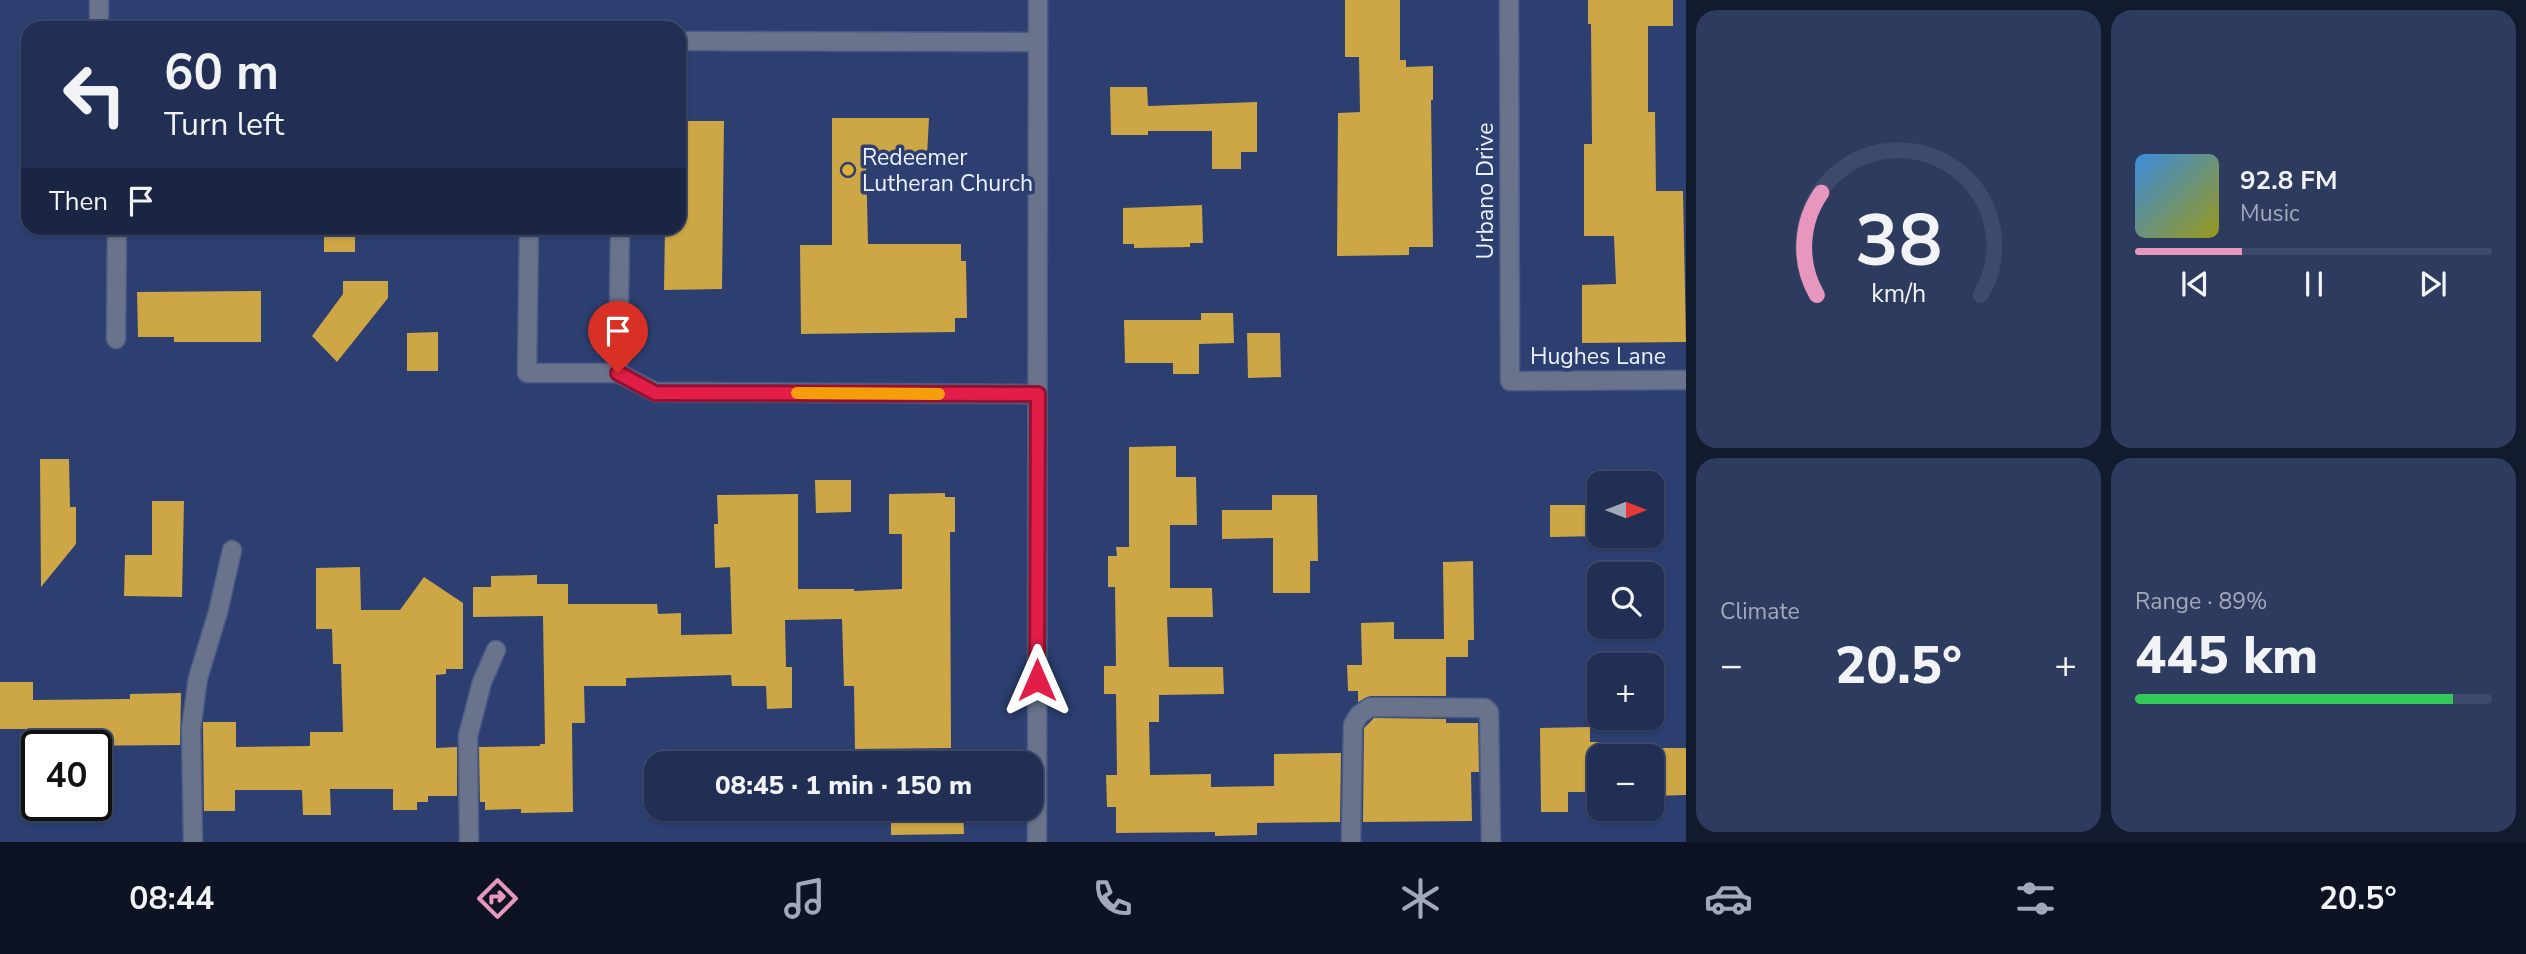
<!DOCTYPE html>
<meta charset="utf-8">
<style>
:root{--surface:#212f54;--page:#2d3b5e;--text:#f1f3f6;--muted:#a2a9b8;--line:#3e4a6b;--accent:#e797bd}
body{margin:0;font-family:"Nunito Sans",sans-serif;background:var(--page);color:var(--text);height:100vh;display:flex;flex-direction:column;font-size:26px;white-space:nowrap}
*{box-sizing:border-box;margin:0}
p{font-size:23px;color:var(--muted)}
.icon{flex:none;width:38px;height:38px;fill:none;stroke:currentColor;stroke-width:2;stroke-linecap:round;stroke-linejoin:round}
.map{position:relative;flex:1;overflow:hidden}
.sheet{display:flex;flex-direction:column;gap:10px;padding:10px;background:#121a2e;width:840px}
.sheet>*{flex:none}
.banner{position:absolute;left:21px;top:21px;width:665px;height:214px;border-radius:21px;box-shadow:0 2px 5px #0004,0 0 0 2px var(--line);background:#212f54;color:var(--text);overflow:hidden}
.needle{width:46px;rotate:90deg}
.controls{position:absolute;left:1587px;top:471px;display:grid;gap:14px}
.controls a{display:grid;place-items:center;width:77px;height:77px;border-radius:14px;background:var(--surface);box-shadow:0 2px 5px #0004,0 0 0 2px var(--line);font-size:35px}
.speed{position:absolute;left:21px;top:730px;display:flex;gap:14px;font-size:35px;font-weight:700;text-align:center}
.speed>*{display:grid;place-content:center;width:91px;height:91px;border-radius:50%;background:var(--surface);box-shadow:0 2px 5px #0004,0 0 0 2px var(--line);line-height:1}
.speed .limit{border:4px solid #111;border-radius:10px;background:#fff;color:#111}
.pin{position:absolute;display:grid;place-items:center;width:60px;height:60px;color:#fff;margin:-72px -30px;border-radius:50% 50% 50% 0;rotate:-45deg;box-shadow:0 0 7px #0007}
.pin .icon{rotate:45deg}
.me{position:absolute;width:77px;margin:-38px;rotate:0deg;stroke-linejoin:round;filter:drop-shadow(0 0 5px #0008)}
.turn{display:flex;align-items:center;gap:24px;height:147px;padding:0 28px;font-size:32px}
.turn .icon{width:91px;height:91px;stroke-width:2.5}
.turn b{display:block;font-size:49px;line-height:60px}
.then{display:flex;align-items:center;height:66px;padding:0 28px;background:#0003;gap:14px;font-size:26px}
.big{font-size:52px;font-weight:800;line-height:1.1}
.sheet .card{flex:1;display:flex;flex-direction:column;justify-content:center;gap:10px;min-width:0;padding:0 24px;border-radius:21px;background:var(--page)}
.sheet .dial{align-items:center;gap:0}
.dial svg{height:182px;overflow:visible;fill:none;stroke:var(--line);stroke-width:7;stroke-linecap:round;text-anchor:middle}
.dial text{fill:var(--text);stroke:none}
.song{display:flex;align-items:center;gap:21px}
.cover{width:84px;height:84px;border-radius:10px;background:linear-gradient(135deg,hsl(210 70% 55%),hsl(60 70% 35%))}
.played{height:7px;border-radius:4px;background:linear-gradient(90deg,var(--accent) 30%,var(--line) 30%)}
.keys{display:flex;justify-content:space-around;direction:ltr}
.heat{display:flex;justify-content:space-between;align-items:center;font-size:38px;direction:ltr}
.charge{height:10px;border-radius:5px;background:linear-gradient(90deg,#34c759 89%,var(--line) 0)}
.sheet .tiles{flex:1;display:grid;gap:10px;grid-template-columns:repeat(2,1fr)}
.trip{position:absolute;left:644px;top:751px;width:399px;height:70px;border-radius:21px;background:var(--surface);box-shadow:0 2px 5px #0004,0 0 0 2px var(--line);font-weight:800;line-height:70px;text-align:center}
.menu{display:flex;height:112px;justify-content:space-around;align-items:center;background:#0d1322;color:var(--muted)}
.menu .icon{width:49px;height:49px}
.menu .current{color:var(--accent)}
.menu b{font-size:32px;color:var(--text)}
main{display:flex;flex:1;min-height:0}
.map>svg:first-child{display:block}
.building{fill:#cda646}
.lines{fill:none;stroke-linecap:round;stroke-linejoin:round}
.minor-casing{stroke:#4b5b87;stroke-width:21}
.minor{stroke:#69738b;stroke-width:18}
.route-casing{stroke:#92132f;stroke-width:18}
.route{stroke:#e11d48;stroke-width:12}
.slow{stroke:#f59e0b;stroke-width:12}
.poi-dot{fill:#e0b034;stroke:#2c3f70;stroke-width:2.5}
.labels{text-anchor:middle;stroke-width:7;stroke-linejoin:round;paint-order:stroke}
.poi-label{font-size:23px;fill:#ebf1fd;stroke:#2c3f70;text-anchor:start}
.street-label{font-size:23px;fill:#ebf1fd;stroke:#2c3f70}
</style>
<main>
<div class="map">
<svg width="1686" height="842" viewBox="0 0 1686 842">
<rect width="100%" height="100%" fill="#2c3f70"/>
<g class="building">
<polygon points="1345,0 1400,0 1400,60 1406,60 1406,67 1433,66 1433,100 1431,100 1433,247 1409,247 1409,255 1337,256 1338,113 1360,112 1359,57 1345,57"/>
<polygon points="1588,0 1673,0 1673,26 1648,26 1648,112 1655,112 1656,191 1683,191 1686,342 1582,343 1582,285 1616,284 1614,236 1584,236 1584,144 1592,144 1591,24 1588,24"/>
<polygon points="1110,87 1147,87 1148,106 1257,102 1257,152 1241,152 1241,169 1212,169 1212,131 1148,131 1148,135 1111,135"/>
<polygon points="832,118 929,118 927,156 866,157 868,244 961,244 961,261 966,261 967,318 955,318 955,332 801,334 800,245 832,245"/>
<polygon points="679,121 724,121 722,289 664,290 665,228 679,228"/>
<polygon points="1202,205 1203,243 1190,243 1190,247 1134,248 1134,244 1123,244 1123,208"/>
<rect x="324" y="228" width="31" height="24"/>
<polygon points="343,281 388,281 388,298 337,362 312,336 343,294"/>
<polygon points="261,291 261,342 174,342 174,337 138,337 137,292"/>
<polygon points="1201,313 1233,313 1234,343 1199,344 1199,374 1173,374 1173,363 1125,363 1124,320 1201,320"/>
<polygon points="438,332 438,371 407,371 407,333"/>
<polygon points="1247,333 1280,333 1281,377 1248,378"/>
<polygon points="1176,446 1176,477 1196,477 1197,525 1170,525 1170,588 1212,588 1213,617 1167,617 1169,667 1223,667 1224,694 1159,695 1159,722 1149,722 1150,775 1211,774 1211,787 1274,786 1274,754 1341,753 1340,822 1257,823 1257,835 1215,836 1215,832 1116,833 1116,807 1107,807 1106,775 1117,775 1116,694 1104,694 1104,666 1116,666 1115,587 1108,587 1108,556 1117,556 1116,547 1129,547 1129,447"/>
<polygon points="40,459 69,459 70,507 76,507 76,544 41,587"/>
<polygon points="815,480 851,480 851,512 816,513"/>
<polygon points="945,493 945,497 955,497 955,532 950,532 951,748 855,749 854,686 844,686 842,619 785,620 786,667 792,667 792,708 767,709 766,686 732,686 731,675 626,678 626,686 584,686 585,723 572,723 573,812 521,813 521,809 485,810 485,802 480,802 479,747 540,746 540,744 545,744 543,616 473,617 473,587 491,587 491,576 537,575 537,584 568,584 568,604 657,604 658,614 681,613 681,635 732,634 730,567 715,568 714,524 718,524 717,495 798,494 798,589 854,589 854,591 902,589 902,534 889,534 889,494"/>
<polygon points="1272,495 1317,495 1318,561 1310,561 1310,593 1273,593 1273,538 1222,539 1222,510 1272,510"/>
<polygon points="152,501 184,501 182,597 124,596 125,555 152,555"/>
<polygon points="1550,505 1600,505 1600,536 1550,537"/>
<polygon points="1473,561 1474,640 1468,640 1468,657 1446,657 1446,696 1370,696 1358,702 1358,691 1348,691 1347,665 1362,665 1361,623 1394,622 1394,639 1444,639 1443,562"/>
<polygon points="360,567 361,610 400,610 424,577 463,603 463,669 446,669 446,674 436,675 436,748 457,747 457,796 428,796 428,802 417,802 417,810 393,810 393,789 330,789 331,815 303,815 302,790 235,790 235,811 204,811 203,722 236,722 236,747 310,746 310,732 343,732 341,664 333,664 332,629 316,629 316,568"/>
<polygon points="0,682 33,682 33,700 130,699 130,694 181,693 180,745 52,746 52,729 0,729"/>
<polygon points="1374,718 1446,719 1446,723 1478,723 1479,772 1471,772 1472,821 1363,822 1364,728"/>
<polygon points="1590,727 1590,742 1600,742 1600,792 1568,792 1568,812 1541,812 1540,728"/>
<polygon points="1652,748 1686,748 1686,795 1652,796"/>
<polygon points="891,808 963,808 964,834 891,835"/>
</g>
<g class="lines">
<g class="minor-casing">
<g id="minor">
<polyline points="1509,0 1510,381 1686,380"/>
<polyline points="99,28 99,0"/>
<polyline points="679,41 1038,42"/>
<polyline points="529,228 527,373 618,373 620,228"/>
<polyline points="116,339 117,228"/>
<polyline points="618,373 655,392 1038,394"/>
<polyline points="193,842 191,729 198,678 218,612 232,550"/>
<polyline points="469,842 468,736 482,682 496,650"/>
<polyline points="1037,842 1038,0"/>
<polyline points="1351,842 1353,725 1359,715 1370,707 1485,708 1489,712 1491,842"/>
</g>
</g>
<use href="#minor" class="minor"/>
</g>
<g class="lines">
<g class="route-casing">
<polyline id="route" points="618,373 655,393 1038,394 1037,680"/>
</g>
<use href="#route" class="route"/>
<polyline class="slow" points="797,393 939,394"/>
</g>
<circle class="poi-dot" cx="848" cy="170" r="7"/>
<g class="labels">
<g class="poi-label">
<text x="862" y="165">Redeemer<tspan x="862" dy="26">Lutheran Church</tspan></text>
</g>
<g class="street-label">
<text transform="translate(1485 191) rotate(-90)" y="8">Urbano Drive</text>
<text x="1598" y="364">Hughes Lane</text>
</g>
</g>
</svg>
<div class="controls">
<a><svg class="needle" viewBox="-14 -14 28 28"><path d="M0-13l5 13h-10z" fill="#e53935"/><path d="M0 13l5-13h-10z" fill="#a2a9b8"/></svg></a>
<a><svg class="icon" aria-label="search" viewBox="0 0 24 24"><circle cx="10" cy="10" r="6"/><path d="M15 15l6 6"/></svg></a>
<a>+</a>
<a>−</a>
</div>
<div class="speed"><div class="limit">40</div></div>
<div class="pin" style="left:618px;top:373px;background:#d93025"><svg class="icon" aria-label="arrive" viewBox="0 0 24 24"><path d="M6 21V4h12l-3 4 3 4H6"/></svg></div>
<svg class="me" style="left:1037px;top:680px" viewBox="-20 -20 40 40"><path d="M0-17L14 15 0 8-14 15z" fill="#e11d48" stroke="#fff" stroke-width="4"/></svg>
<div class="trip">08:45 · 1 min · 150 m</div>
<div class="banner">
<div class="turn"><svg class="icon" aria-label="left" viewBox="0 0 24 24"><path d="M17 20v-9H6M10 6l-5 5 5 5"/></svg><div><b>60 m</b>Turn left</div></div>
<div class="then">Then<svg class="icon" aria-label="arrive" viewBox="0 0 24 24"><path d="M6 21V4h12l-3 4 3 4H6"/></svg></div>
</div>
</div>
<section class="sheet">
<div class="tiles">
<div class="card dial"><svg viewBox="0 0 100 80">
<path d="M14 69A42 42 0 1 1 86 69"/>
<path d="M14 69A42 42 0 0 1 16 24" stroke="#e797bd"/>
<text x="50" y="56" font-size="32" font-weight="700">38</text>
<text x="50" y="72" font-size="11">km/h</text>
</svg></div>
<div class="card">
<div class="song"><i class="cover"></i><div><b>92.8 FM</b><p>Music</p></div></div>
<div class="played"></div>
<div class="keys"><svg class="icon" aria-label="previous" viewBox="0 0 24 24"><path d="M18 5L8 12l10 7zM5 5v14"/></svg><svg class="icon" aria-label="pause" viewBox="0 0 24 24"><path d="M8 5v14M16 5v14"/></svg><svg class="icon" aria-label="next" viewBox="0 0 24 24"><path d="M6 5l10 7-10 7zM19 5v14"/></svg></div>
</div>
<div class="card"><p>Climate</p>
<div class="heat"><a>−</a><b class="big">20.5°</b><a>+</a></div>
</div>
<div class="card"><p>Range · 89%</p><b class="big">445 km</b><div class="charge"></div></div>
</div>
</section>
</main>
<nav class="menu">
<b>08:44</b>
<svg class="icon current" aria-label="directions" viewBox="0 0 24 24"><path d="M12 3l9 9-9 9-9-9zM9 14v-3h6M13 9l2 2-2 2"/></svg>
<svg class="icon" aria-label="music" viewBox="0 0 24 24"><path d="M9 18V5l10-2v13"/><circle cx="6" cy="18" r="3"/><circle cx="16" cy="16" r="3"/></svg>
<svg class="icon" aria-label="phone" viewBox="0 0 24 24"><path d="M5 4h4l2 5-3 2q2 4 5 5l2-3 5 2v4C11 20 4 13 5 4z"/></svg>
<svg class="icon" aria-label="climate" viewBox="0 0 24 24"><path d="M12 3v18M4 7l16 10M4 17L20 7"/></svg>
<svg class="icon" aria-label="car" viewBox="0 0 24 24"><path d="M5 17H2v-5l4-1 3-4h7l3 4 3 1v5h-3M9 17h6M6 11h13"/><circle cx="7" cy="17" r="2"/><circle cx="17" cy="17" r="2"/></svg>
<svg class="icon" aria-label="filters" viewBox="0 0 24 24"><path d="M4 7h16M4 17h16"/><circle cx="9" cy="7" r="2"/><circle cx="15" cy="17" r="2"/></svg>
<b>20.5°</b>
</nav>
